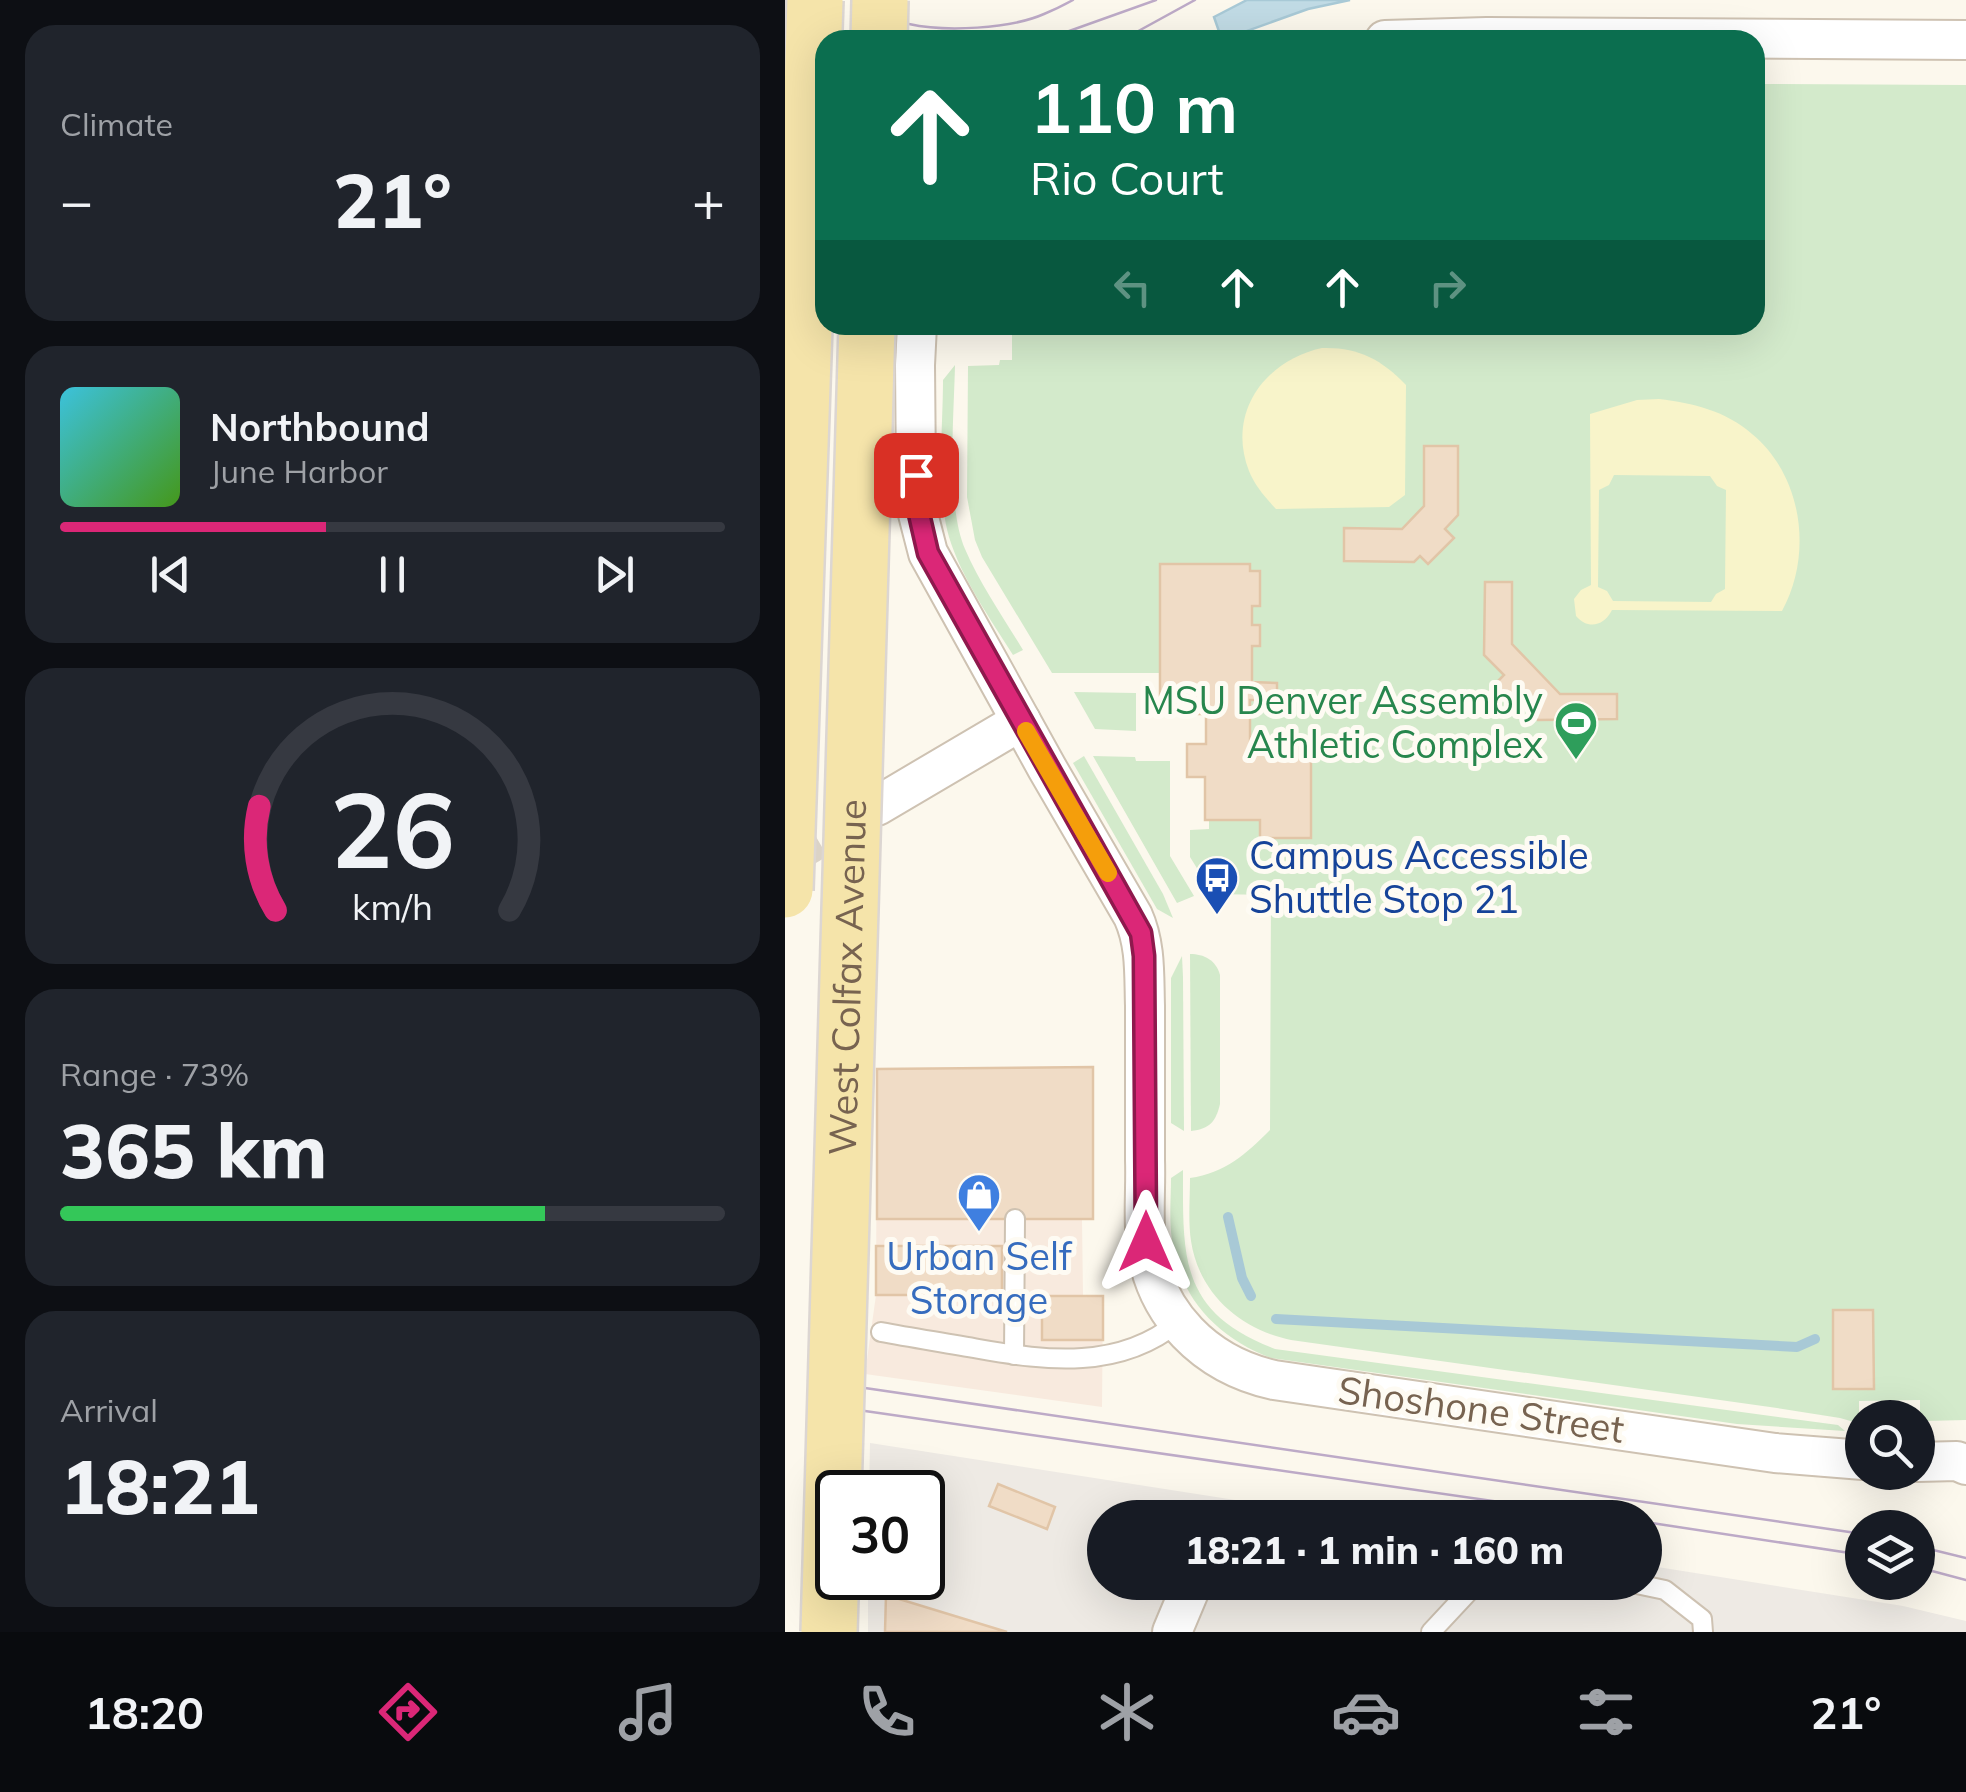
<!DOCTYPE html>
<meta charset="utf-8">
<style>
:root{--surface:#171b24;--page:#20242c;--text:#f1f3f6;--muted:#9ea1a6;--line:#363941;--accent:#db2777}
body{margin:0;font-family:Mulish,sans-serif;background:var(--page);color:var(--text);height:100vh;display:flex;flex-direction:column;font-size:38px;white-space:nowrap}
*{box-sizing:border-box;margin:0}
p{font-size:32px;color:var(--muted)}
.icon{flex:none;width:55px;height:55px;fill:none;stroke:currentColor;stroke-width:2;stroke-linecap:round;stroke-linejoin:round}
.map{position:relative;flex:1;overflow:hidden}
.drawer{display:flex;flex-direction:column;gap:25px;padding:25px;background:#0d0f14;width:785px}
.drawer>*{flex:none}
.top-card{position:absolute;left:30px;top:30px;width:950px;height:305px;border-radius:30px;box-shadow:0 10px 40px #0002;background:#0b6e4f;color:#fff;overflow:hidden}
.controls{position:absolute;left:1060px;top:1400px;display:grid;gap:20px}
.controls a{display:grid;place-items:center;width:90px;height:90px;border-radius:50%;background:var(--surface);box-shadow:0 10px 40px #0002;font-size:50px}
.speed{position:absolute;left:30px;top:1470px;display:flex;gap:20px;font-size:50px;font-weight:700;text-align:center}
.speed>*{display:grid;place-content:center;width:130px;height:130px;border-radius:50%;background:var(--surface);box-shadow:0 10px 40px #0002;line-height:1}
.speed .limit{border:5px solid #111;border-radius:15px;background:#fff;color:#111}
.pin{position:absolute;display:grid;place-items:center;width:85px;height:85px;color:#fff;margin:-42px;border-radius:20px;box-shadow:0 5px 15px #0006}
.me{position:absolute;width:110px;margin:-55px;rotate:0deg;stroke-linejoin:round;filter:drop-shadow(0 0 8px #0008)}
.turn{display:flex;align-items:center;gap:35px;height:210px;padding:0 50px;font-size:45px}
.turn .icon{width:130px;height:130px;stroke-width:2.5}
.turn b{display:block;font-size:70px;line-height:85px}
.lanes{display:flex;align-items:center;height:95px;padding:0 50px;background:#0003;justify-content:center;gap:50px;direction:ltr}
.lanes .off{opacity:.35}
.big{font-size:75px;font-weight:800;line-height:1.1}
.drawer .tile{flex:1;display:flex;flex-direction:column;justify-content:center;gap:15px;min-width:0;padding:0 35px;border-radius:30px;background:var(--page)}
.drawer .dial{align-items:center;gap:0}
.dial svg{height:260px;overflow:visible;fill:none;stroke:var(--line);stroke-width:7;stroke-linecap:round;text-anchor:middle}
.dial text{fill:var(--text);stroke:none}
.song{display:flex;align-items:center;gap:30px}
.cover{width:120px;height:120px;border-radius:15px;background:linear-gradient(135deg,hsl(190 70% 55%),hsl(100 70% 35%))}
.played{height:10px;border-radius:5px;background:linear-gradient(90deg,var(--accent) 40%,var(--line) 40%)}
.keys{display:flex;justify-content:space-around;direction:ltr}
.heat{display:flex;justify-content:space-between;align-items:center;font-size:55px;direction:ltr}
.charge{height:15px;border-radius:8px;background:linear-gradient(90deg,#34c759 73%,var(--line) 0)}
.trip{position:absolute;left:302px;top:1500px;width:575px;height:100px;border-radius:50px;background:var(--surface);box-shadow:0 10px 40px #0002;font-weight:800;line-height:100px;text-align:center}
.dock{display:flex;height:160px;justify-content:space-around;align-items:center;background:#090b0e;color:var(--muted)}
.dock .icon{width:70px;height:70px}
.dock .active{color:var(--accent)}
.dock b{font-size:45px;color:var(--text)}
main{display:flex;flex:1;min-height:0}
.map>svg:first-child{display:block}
.commercial{fill:#f8eade}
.industrial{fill:#eeeae4}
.green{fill:#d3eacb}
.sand{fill:#f8f4ca;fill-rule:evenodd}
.water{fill:#c1dbe5;stroke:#a8c9d6;stroke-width:2.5}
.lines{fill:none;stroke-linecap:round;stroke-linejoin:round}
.stream{stroke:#a8c9d6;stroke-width:10}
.building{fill:#f0dcc6;stroke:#e1c5a7;stroke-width:2.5}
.street-tunnel{stroke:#dbd3c6;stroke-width:38;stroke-dasharray:38 19;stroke-linecap:butt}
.lane-casing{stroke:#cec2b2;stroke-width:22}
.street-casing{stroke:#cec2b2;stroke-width:42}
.lane{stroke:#fff;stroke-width:18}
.street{stroke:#fff;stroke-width:38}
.tram{stroke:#bdaac7;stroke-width:2.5}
.primary-bridge-casing{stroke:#dcd6d2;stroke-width:60;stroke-linecap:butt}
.primary-bridge{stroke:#f5e4aa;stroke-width:55}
.route-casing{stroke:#8e194d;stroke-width:25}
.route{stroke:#db2777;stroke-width:18}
.slow{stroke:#f59e0b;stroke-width:18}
.labels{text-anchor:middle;stroke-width:10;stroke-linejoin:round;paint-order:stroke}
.leisure-label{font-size:38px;fill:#27864d;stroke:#fefbf3;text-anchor:end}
.transit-label{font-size:38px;fill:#164399;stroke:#fefbf3;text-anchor:start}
.street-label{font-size:38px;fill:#776350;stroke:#fefbf3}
.shop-label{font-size:38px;fill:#366cbe;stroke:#fefbf3}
</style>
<main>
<section class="drawer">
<div class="tile"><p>Climate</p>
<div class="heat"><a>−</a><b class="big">21°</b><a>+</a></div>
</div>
<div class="tile">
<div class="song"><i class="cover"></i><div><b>Northbound</b><p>June Harbor</p></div></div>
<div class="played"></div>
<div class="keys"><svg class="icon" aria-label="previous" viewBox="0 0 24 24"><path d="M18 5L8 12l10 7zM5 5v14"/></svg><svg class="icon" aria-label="pause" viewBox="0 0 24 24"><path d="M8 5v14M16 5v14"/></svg><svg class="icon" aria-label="next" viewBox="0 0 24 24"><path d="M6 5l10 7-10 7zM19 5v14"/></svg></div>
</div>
<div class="tile dial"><svg viewBox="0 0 100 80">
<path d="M14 69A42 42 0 1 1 86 69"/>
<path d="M14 69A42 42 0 0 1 9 37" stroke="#db2777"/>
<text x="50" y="56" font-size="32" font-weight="700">26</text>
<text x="50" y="72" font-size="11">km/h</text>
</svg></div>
<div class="tile"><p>Range · 73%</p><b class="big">365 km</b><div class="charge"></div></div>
<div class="tile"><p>Arrival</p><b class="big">18:21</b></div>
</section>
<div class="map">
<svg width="1181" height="1632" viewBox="0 0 1181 1632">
<rect width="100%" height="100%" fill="#fcf8ed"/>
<polygon class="commercial" points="308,1067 308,1219 297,1220 298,1295 318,1296 317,1407 80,1374 91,1295 92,1069"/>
<polygon class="industrial" points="85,1443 559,1517 320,1518 320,1582 860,1582 860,1565 1118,1606 1181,1621 1181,1632 83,1632 83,1578 138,1578 138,1492 84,1492"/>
<g class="green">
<path d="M970 84 1181 85V1420L1140 1421 1135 1416V1400L1074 1401V1420L1069 1422 1055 1418 992 1408 506 1340C456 1330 414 1294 406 1241 403 1221 405 1199 405 1178 440 1173 461 1154 485 1130L486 895 428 894 405 857V830L424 829V820H420V778L402 777V744H421L420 714H375L374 673H267L197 557 190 540 182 497 183 366 214 365 215 360H227V325H970Z"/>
<path d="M170 365C169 415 161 505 180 549 195 584 218 617 238 650L228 655C206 620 176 577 164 537 151 492 158 428 158 380Z"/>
<polygon points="289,692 351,693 351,731 310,729"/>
<polygon points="299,756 378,894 388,918 372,909 288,763"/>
<polygon points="308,756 350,757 351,761 385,761 385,856 409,896 392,903"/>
<path d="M405 954C419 954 431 960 435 975V1104C431 1121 425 1129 406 1131Z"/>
<polygon points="397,956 398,977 399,1131 386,1123 386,978"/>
<path d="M398 1170C398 1258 394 1312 490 1349L1053 1425 1060 1431 952 1424 486 1358C433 1338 394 1298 387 1240 384 1220 386 1198 386 1178Z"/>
</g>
<g class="sand">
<path d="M537 348C573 347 596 359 621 385L620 495 604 507 491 509C480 497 470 486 464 471 441 412 481 360 537 348Z"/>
<path d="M874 399C908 403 941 411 967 434 1018 476 1028 555 997 611L827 610C819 626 803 630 791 616L789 599 796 590 806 585 805 414 852 400ZM829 475 925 476 932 486 941 490 940 589 931 594 926 602 828 601 822 591 813 587 814 490 824 485Z"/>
</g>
<polygon class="water" points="462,0 565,0 523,9 437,40 429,17"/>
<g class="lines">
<g class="stream">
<polyline points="443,1217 457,1278 466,1296"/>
<polyline points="491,1319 1012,1347 1030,1339"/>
</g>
</g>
<g class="building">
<polygon points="639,446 673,446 673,515 660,529 669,538 643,564 635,556 629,562 559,561 559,528 617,529 639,506"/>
<polygon points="375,564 465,564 465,571 475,571 475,606 467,606 467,625 475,625 475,646 467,646 467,682 492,683 492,700 465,700 465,742 526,743 526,838 475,838 475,820 420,820 420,777 402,777 402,744 421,744 421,714 375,714"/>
<polygon points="700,582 727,582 727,644 775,694 832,694 832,719 753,720 741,707 736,712 710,684 719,675 699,655"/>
<polygon points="308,1067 308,1219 92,1219 92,1069"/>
<rect x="91" y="1246" width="126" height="49"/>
<rect x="257" y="1296" width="61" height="44"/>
<polygon points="1048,1310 1088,1310 1089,1389 1048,1389"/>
<polygon points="213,1484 270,1507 262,1529 204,1506"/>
<polygon points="101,1595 222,1632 100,1632"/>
</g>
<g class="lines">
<polyline class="street-tunnel" points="0,859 84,810"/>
<g class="lane-casing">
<g id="lane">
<path d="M96 1332C128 1338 161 1343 194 1349 262 1361 335 1370 393 1322"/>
<polyline points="229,1355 230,1219"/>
<polyline points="842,1582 880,1590 917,1619 918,1632"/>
<polyline points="646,1632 687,1588 712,1582"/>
</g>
</g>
<g class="street-casing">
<g id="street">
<polyline points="600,40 702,37 1181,40"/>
<path d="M132 325 130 365 131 475 133 514 143 553 262 768 348 916C361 945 359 975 360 1006 360 1057 360 1109 360 1160 361 1188 358 1217 361 1244 369 1314 421 1365 489 1380L990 1453 1078 1460"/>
<polyline points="92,806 236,721"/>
<polyline points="1132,1462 1172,1461 1181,1465"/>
<polyline points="387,1632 408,1582"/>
</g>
</g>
<use href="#lane" class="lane"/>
<use href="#street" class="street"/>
<g class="tram">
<path d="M124 24C160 32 225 29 259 14 269 10 279 5 288 0"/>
<polyline points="259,40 371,0"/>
<polyline points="337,40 410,0"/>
<polyline points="80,1388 1078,1534"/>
<polyline points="80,1411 826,1518"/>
<polyline points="860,1522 1078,1555"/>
<polyline points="1132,1546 1181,1558"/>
<polyline points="1132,1567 1181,1580"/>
</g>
<g class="primary-bridge-casing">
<g id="primary-bridge">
<polyline points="94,40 95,0"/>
<polyline points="0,890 30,0"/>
<path id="s1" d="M44 1632 82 325"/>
</g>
</g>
<use href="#primary-bridge" class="primary-bridge"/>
</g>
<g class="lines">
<g class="route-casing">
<polyline id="route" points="131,475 134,514 143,553 356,933 359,956 361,1242"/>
</g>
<use href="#route" class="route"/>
<polyline class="slow" points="241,731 323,873"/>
</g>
<defs>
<g id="stadium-pin" transform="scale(2.25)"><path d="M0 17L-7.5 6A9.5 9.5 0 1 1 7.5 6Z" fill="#2e9e5b" stroke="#fefbf3"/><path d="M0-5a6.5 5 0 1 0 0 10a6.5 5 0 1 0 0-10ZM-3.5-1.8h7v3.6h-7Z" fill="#fff"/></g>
<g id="bus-pin" transform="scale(2.25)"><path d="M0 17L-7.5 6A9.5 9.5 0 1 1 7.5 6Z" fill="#1a4fb4" stroke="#fefbf3"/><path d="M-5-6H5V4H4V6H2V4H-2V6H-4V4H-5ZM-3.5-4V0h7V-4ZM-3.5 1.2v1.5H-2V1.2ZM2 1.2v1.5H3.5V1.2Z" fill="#fff"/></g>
<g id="shop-pin" transform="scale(2.25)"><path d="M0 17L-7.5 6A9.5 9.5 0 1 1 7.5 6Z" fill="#3f7fe0" stroke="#fefbf3"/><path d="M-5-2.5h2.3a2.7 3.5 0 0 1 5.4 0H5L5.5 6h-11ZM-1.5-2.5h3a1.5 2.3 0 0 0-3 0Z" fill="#fff"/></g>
</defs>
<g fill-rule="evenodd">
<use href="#stadium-pin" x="791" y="723"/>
<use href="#bus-pin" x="432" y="878"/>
<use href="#shop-pin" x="194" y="1195"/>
</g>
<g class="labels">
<g class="leisure-label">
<text x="758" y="714">MSU Denver Assembly<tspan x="758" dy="44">Athletic Complex</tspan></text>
</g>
<g class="transit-label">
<text x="464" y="869">Campus Accessible<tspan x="464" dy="44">Shuttle Stop 21</tspan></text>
</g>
<g class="street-label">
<text dy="13" stroke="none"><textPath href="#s1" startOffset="655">West Colfax Avenue</textPath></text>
<text transform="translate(696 1410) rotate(8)" y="13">Shoshone Street</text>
</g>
<g class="shop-label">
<text x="194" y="1270">Urban Self<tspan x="194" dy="44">Storage</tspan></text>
</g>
</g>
</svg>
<div class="controls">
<a><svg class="icon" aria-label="search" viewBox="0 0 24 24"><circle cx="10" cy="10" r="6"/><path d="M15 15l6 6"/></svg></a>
<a><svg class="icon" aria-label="layers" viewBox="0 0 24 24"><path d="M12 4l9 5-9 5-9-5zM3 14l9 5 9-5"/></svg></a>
</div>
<div class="speed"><div class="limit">30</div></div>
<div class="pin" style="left:131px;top:475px;background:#d93025"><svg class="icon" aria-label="arrive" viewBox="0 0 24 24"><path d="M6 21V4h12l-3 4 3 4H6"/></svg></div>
<svg class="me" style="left:361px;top:1242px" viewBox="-20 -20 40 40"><path d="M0-17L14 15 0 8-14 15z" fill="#db2777" stroke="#fff" stroke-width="4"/></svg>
<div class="trip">18:21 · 1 min · 160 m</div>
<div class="top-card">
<div class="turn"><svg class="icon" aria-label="ahead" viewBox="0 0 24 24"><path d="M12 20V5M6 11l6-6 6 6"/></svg><div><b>110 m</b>Rio Court</div></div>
<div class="lanes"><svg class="icon off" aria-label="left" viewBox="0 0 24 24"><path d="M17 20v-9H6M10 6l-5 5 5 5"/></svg><svg class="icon" aria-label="ahead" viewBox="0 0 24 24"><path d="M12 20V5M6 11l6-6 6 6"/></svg><svg class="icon" aria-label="ahead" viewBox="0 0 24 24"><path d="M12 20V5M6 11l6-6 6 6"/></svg><svg class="icon off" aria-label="right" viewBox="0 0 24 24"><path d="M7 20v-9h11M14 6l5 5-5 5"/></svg></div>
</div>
</div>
</main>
<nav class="dock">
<b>18:20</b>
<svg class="icon active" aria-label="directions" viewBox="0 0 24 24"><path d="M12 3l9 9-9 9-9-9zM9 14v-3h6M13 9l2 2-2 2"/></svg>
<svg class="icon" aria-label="music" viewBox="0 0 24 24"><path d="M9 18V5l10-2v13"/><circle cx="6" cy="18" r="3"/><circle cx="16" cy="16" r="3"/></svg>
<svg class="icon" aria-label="phone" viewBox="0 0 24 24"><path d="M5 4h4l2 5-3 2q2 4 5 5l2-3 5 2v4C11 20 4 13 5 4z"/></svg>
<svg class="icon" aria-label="climate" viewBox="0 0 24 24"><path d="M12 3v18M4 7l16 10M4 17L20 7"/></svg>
<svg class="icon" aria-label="car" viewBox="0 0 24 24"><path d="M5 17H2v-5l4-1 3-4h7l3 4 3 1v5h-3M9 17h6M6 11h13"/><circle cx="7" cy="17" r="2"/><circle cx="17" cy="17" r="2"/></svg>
<svg class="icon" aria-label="filters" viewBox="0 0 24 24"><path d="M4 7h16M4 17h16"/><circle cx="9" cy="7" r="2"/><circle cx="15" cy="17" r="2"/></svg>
<b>21°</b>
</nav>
